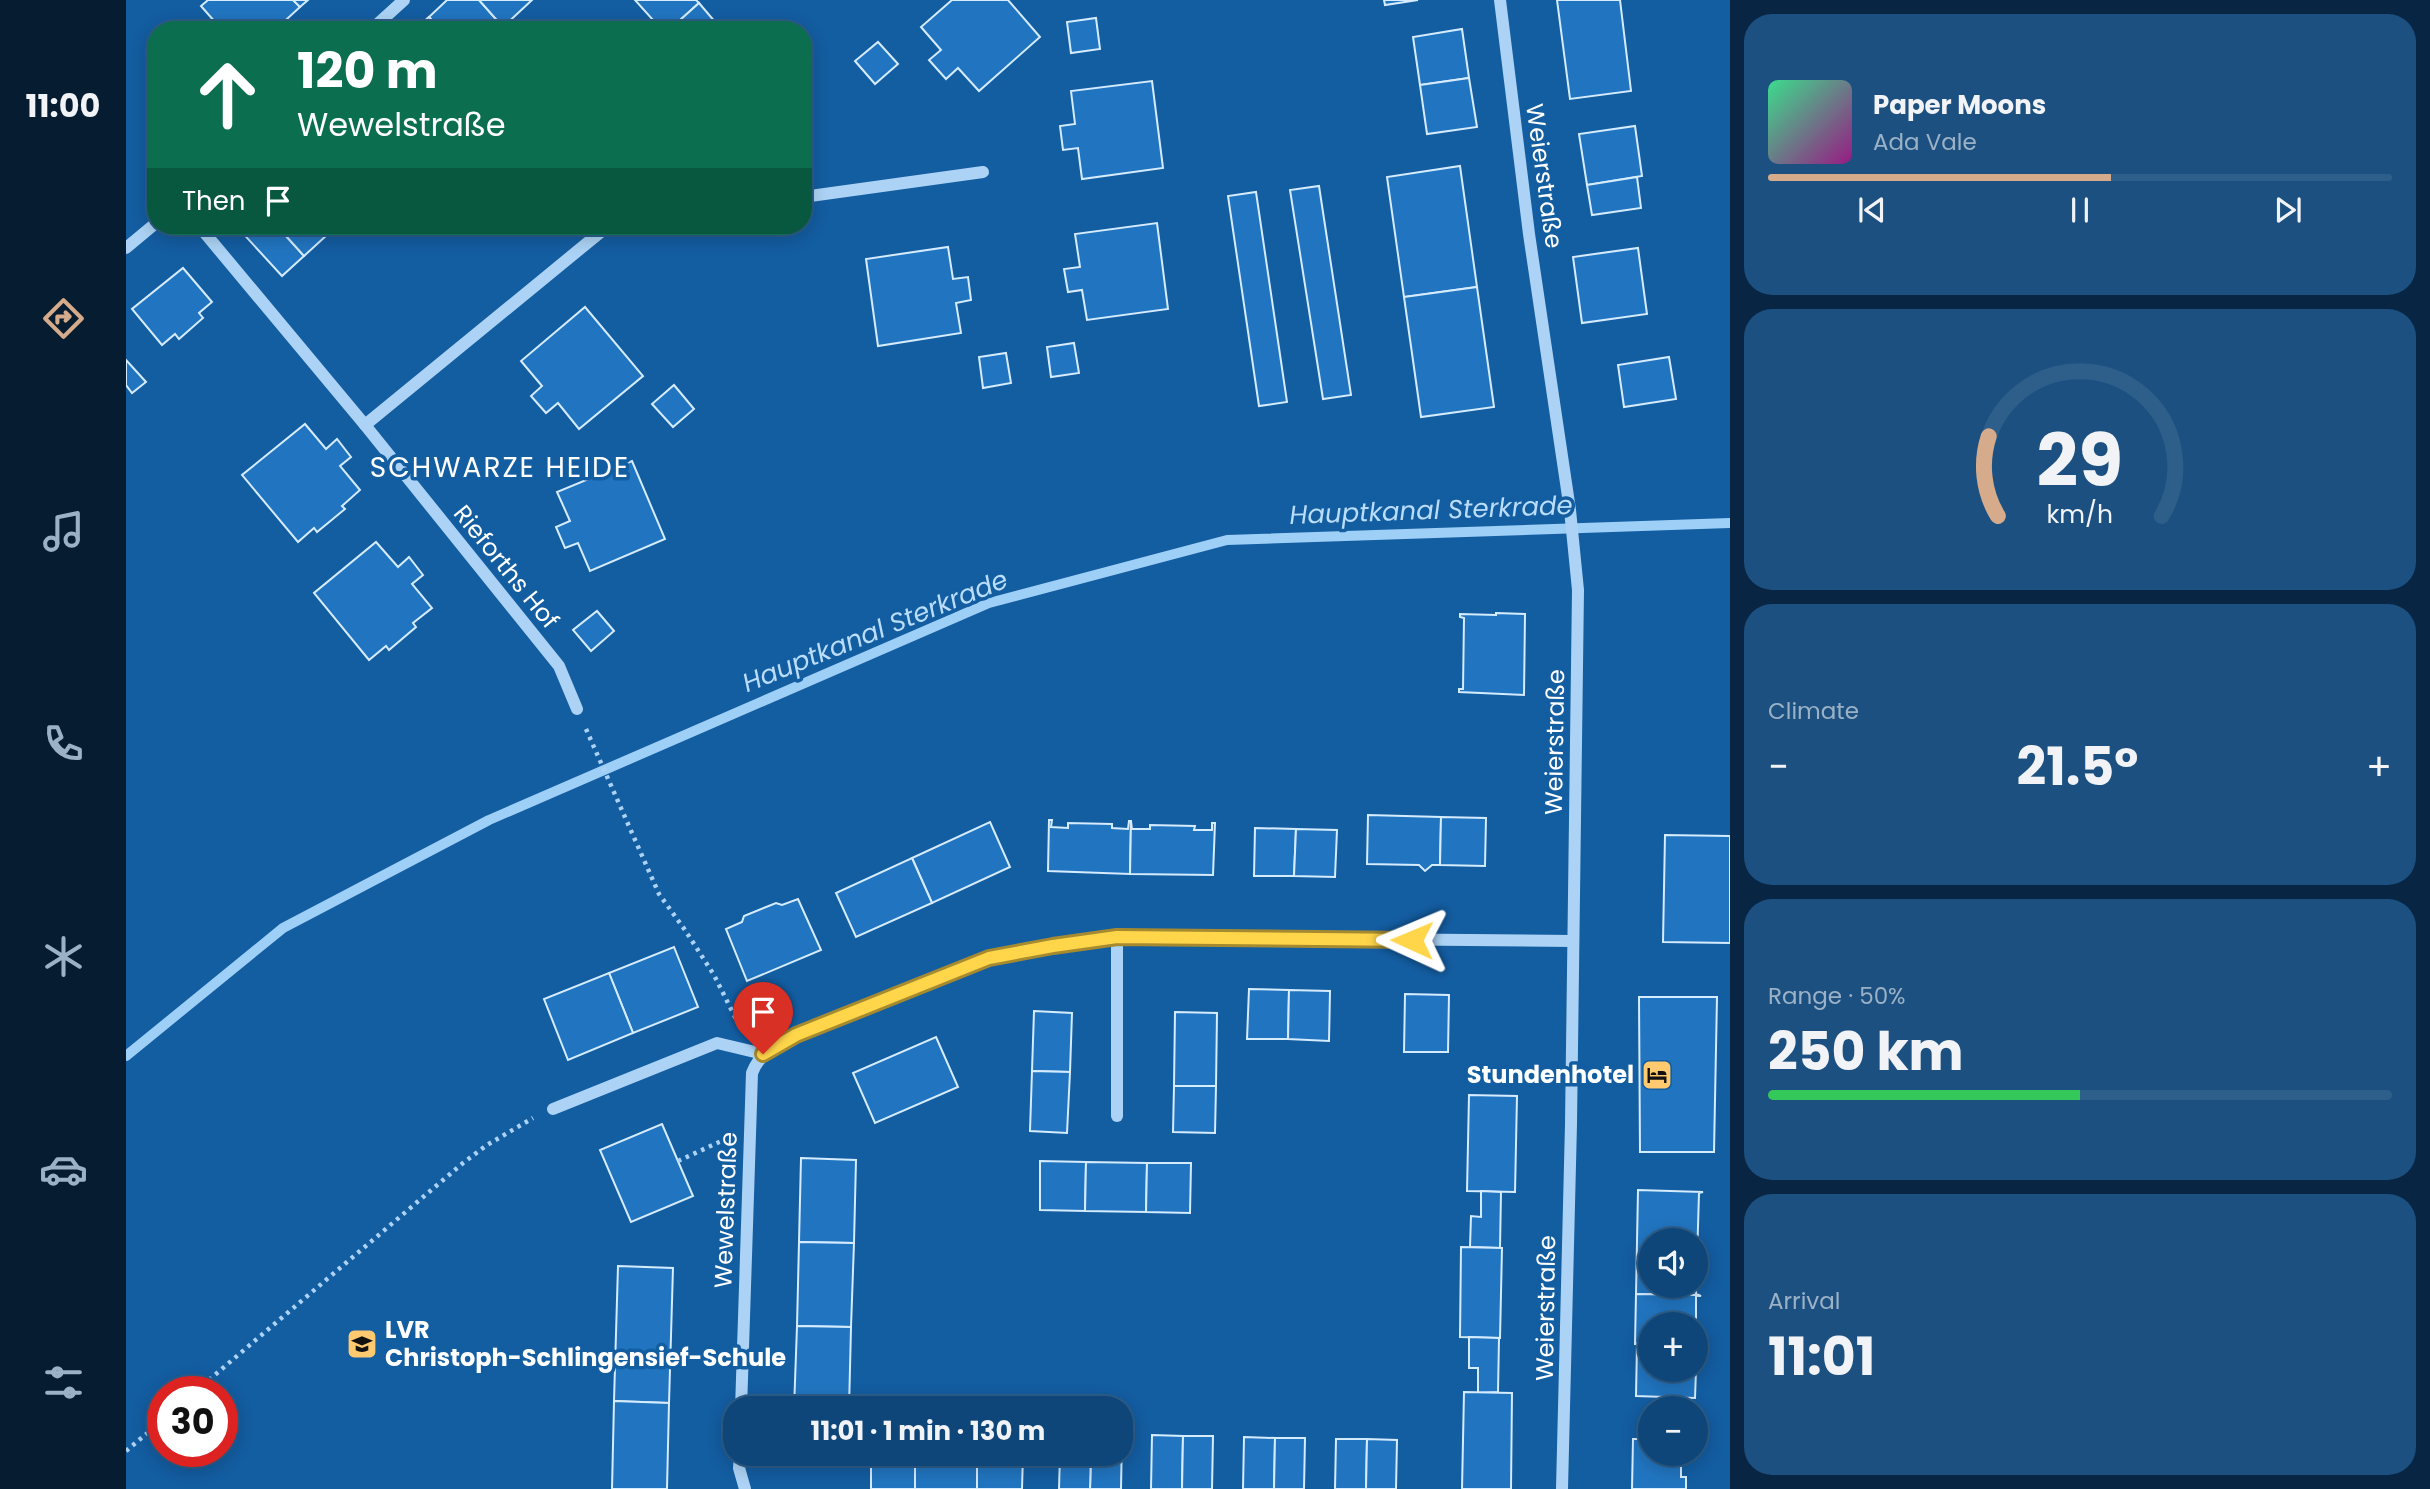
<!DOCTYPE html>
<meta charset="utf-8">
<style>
:root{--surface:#0e4679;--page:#1c5080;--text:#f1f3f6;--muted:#9bb1c6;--line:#2e5e8a;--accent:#d6ab8b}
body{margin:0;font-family:Poppins,sans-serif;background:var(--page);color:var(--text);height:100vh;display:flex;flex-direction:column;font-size:26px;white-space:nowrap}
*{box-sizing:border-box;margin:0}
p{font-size:23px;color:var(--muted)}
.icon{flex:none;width:38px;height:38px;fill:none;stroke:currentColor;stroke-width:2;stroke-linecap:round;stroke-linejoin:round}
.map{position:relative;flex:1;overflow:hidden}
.panel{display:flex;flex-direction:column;gap:14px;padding:14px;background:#082643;width:700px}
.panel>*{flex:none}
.guide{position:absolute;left:21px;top:21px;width:665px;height:214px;border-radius:28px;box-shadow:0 4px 18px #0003,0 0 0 2px var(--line);background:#0b6e4f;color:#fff;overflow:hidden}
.buttons{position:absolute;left:1512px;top:1228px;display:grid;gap:14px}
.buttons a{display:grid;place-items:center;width:70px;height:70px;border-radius:50%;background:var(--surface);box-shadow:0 4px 18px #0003,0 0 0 2px var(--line);font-size:35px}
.speed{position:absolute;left:21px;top:1376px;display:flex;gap:14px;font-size:35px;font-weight:700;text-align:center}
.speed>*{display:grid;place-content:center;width:91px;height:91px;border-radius:50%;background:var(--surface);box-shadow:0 4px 18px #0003,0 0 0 2px var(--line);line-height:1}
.speed .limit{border:10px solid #d22;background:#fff;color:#111}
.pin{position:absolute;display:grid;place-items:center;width:60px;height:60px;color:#fff;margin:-72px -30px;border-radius:50% 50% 50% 0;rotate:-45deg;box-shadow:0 0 7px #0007}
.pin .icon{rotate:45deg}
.me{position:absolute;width:77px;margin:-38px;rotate:271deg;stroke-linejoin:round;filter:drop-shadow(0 0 5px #0008)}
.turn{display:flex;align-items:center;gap:24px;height:147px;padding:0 35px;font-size:32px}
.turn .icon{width:91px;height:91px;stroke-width:2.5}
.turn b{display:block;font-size:49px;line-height:60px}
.then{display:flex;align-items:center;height:66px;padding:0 35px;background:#0003;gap:14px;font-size:26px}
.big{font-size:52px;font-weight:700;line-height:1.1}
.panel .tile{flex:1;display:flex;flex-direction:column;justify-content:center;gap:10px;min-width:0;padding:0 24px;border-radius:28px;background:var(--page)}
.panel .dial{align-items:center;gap:0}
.dial svg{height:182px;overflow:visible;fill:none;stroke:var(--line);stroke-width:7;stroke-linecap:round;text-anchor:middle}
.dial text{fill:var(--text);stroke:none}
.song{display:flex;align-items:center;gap:21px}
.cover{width:84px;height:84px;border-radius:10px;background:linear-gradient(135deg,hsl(150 70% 55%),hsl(310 70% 35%))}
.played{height:7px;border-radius:4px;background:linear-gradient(90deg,var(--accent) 55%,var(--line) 55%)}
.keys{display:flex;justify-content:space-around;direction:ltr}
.heat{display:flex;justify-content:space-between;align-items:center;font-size:38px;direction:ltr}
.charge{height:10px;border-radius:5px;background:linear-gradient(90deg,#34c759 50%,var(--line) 0)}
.trip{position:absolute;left:597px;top:1396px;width:410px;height:70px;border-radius:28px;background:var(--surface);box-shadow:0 4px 18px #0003,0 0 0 2px var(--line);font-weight:700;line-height:70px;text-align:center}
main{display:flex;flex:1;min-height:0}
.tab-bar{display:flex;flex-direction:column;width:126px;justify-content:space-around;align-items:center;background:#061c30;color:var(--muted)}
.tab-bar .icon{width:49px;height:49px}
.tab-bar .selected{color:var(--accent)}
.tab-bar b{font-size:32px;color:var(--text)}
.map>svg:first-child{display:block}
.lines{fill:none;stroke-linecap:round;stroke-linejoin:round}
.stream{stroke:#9ecff7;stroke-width:10}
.building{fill:#2175c0;stroke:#d5ebfe;stroke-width:2;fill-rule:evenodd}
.path{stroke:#acd3f5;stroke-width:4.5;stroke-dasharray:3.5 5;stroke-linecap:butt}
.minor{stroke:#acd3f5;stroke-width:12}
.route-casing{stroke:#a68a30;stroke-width:18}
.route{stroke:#ffd54a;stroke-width:12}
.labels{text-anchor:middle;stroke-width:7;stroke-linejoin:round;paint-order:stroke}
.street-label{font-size:24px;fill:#fff;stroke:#135da1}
.poi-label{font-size:24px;font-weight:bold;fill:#fff;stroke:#135da1;text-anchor:end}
.water-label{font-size:26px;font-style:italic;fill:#b9ddfb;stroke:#135da1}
.quarter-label{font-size:28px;letter-spacing:2px;fill:#fff;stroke:#135da1}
</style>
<main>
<nav class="tab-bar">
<b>11:00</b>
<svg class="icon selected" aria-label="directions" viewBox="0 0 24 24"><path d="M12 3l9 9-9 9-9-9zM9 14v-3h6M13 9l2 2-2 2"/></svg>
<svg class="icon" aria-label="music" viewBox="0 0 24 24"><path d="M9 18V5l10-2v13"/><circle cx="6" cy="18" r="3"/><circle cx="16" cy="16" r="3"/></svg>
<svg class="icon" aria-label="phone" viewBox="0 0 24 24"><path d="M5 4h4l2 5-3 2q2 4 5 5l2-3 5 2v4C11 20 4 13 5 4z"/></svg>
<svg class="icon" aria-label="climate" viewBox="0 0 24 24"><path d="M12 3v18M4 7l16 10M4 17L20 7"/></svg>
<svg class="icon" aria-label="car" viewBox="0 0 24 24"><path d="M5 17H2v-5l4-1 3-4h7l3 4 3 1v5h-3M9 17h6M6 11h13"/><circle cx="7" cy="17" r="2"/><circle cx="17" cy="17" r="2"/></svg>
<svg class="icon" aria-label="filters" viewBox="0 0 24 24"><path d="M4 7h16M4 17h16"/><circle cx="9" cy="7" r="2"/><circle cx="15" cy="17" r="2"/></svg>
</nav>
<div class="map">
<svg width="1604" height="1489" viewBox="0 0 1604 1489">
<rect width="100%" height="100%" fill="#135da1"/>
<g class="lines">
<polyline class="stream" points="0,1056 157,928 363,820 863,603 1101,540 1604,523"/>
</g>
<g class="building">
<polygon points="82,0 167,0 174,7 149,30 96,30 75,6"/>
<polygon points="167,0 182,0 174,7"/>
<polygon points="321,0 353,0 377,27 373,30 314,30 303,17"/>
<polygon points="353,0 406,0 377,27"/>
<polygon points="509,0 570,0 573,3 543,30 536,30"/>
<polygon points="826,0 882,0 914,37 853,91 832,68 820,79 803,60 815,50 795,27"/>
<polygon points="1258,0 1292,0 1259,5"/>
<polygon points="1431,0 1494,0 1505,91 1444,99"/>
<polygon points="573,3 596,30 543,30"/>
<polygon points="303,17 314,30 288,30"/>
<polygon points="970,18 974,49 945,53 941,22"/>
<polygon points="1336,29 1343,78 1294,85 1287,37"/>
<polygon points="752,42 772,64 749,84 729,61"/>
<polygon points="1343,78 1351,127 1301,134 1294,85"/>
<polygon points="1026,81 1037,168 956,179 952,148 937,150 934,126 949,124 945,91"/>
<polygon points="1509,126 1516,176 1461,185 1453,134"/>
<polygon points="1334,166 1351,287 1278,297 1261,177"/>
<polygon points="1511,177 1515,208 1466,215 1461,185"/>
<polygon points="1193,186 1225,395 1197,399 1164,190"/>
<polygon points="1130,192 1161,402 1133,406 1102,196"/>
<polygon points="1031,223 1042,309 961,320 956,290 942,292 938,269 954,267 949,234"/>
<polygon points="115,226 151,226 178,256 156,276 112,228"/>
<polygon points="151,226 192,226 201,235 178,256"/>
<polygon points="192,226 211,226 201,235"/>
<polygon points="822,247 827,279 842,277 845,300 830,303 835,333 752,346 740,259"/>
<polygon points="1512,248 1521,314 1456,323 1447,257"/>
<polygon points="57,268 86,302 73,313 77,318 53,339 49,334 36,345 6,309"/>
<polygon points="1351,287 1368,407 1295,417 1278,297"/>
<polygon points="459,307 517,376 453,429 432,403 420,413 405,396 416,386 395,361"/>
<polygon points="948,343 953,373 925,377 921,347"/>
<polygon points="880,353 885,383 857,388 853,357"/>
<polygon points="1543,357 1550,399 1498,407 1492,365"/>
<polygon points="0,360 20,382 6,393 0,385"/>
<polygon points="548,385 568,409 547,427 526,404"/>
<polygon points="179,424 200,449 211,439 225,457 214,466 234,490 216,506 219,509 191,532 188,528 172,542 116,475"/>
<polygon points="506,461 539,539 464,571 452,543 439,548 430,527 444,521 431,492"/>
<polygon points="250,542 272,567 283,557 297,575 286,584 306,608 287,623 290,627 263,650 260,646 243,660 188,593"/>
<polygon points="471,611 488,631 465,651 447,630"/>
<polygon points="1370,613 1399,614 1398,695 1333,692 1333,689 1337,689 1338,618 1334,617 1334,614 1370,615"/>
<polygon points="1242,815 1315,817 1314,865 1306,865 1299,871 1293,865 1241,864"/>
<polygon points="1315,817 1360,818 1359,866 1314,865"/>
<polygon points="923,820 926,820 925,827 942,828 942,823 986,824 986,828 1002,829 1003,821 1005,821 1004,874 922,871"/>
<polygon points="1005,821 1006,829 1024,829 1024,825 1069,826 1068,830 1086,830 1086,823 1089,823 1087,875 1004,874"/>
<polygon points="864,822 884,867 806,903 786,858"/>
<polygon points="1129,828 1170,829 1168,876 1128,876"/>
<polygon points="1170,829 1211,830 1209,877 1168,876"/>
<polygon points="1539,835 1604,836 1604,943 1537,942"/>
<polygon points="786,858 806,903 730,937 710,893"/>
<polygon points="672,899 695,950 621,981 600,929 616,922 618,916 650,903 656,905"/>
<polygon points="548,947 572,1007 507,1033 483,973"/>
<polygon points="483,973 507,1033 442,1060 418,999"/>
<polygon points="1123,989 1163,990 1162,1039 1121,1039"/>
<polygon points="1163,990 1204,991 1203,1041 1162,1039"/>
<polygon points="1279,994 1323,995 1322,1052 1278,1052"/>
<polygon points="1513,997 1591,997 1588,1152 1514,1152"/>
<polygon points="908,1011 946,1013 944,1072 906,1071"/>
<polygon points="1049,1012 1091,1013 1090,1086 1048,1086"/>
<polygon points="810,1037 832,1087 749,1123 727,1073"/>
<polygon points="906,1071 944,1072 941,1133 904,1131"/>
<polygon points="1048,1086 1090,1086 1089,1133 1047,1132"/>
<polygon points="1343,1095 1391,1096 1389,1192 1341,1191"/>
<polygon points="536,1124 567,1196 505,1222 474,1150"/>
<polygon points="675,1158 730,1160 728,1243 673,1242"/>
<polygon points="914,1161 960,1162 959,1211 914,1210"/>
<polygon points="960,1162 1021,1163 1020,1212 959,1211"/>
<polygon points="1021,1163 1065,1163 1064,1213 1020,1212"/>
<path d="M1512 1190 1577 1192 1573 1193 1570 1294 1575 1296 1510 1294ZM1524 1241H1570V1286H1524Z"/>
<polygon points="1355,1191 1375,1192 1374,1248 1344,1247 1345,1216 1355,1217"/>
<polygon points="673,1242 728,1243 725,1327 671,1326"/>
<polygon points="1335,1247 1376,1248 1374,1338 1334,1337"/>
<polygon points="492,1266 547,1268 543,1403 488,1401"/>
<polygon points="1510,1294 1570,1295 1570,1325 1524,1325 1524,1343 1509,1344"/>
<polygon points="671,1326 725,1327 723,1409 668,1409"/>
<polygon points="1343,1337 1373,1338 1372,1392 1352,1393 1352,1368 1343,1368"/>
<polygon points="1511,1343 1524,1343 1524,1370 1570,1370 1569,1398 1510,1396"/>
<polygon points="1338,1392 1386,1393 1385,1489 1336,1489"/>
<polygon points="488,1401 543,1403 541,1489 486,1489"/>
<polygon points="994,1435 996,1435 995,1489 964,1489 965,1454 994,1454"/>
<polygon points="1026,1435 1057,1436 1056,1489 1025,1489"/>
<polygon points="1057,1436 1087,1436 1086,1489 1056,1489"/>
<polygon points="1118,1437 1149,1438 1148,1489 1117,1489"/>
<polygon points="1149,1438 1179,1438 1178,1489 1148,1489"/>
<polygon points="1210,1439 1241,1439 1240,1489 1209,1489"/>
<polygon points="1241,1439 1271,1440 1270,1489 1240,1489"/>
<polygon points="1507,1439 1524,1439 1524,1454 1555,1454 1555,1477 1560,1477 1560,1489 1506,1489"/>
<rect x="745" y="1454" width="44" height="35"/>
<rect x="789" y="1454" width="62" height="35"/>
<polygon points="851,1454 897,1454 896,1489 851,1489"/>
<polygon points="934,1454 965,1454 964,1489 933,1489"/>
</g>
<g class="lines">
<g class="path">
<polyline points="460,729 533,894 559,930 588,975 613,1025"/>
<polyline points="552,1161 602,1138"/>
<polyline points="70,1391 337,1163 361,1145 407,1118"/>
<polyline points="0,1451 37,1420"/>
</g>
<g class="minor">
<polyline points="1374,0 1403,234 1444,510 1452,590 1445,1124 1436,1489"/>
<polyline points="245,30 278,0"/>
<polyline points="677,197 857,172"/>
<polyline points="73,226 239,425 433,666 451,709"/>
<polyline points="0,248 30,223"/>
<polyline points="239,425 482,226"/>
<polyline points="427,1109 591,1043 637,1054"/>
<polyline points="991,1116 991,937"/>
<path d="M615 1409 626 1073C634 1052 651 1045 670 1035L864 958 927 946 991 937 1447 941"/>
<polyline points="614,1454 613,1468 619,1489"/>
</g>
</g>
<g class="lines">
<g class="route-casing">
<polyline id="route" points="637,1054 670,1035 863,958 927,946 991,937 1286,940"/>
</g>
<use href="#route" class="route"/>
</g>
<defs>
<g id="hotel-square" transform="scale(1.575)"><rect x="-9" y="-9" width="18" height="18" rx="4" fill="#ffc96f" stroke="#135da1"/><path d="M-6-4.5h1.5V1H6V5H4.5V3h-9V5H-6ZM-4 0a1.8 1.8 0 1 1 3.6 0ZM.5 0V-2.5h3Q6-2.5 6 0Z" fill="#111"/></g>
<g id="school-square" transform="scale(1.575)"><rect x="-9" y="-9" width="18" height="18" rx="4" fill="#ffc96f" stroke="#135da1"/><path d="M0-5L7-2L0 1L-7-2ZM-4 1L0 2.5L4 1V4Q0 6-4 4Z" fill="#111"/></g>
</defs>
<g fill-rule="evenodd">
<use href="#hotel-square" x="1531" y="1075"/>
<use href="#school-square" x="236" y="1344"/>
</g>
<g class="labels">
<g class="street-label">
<text transform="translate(1418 176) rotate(82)" y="8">Weierstraße</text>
<text transform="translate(380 567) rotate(51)" y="8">Rieforths Hof</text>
<text transform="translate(1429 742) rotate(-89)" y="8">Weierstraße</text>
<text transform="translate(600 1210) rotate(-88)" y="8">Wewelstraße</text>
<text transform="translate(1420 1308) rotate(-89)" y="8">Weierstraße</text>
</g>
<g class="poi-label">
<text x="1508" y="1083">Stundenhotel</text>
<text x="259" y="1338" text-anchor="start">LVR<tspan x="259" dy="28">Christoph-Schlingensief-Schule</tspan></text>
</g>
<g class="water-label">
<text transform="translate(1305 510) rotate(-2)" y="9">Hauptkanal Sterkrade</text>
<text transform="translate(749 631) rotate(-22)" y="9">Hauptkanal Sterkrade</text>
</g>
<g class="quarter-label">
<text x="374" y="477">SCHWARZE HEIDE</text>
</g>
</g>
</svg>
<div class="buttons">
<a><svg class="icon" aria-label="sound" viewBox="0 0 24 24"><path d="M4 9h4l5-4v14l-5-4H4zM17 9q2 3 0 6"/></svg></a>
<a>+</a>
<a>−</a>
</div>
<div class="speed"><div class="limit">30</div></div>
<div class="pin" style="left:637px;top:1054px;background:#d93025"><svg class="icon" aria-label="arrive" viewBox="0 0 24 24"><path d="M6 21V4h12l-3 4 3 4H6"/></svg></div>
<svg class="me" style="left:1286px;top:940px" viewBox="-20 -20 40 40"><path d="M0-17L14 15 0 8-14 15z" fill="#ffd54a" stroke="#fff" stroke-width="4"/></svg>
<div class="trip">11:01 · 1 min · 130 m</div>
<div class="guide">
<div class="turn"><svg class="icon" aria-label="ahead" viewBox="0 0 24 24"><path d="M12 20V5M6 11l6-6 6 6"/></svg><div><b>120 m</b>Wewelstraße</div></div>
<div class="then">Then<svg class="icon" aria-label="arrive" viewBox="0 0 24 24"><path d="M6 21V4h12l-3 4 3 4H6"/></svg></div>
</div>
</div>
<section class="panel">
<div class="tile">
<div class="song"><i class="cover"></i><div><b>Paper Moons</b><p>Ada Vale</p></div></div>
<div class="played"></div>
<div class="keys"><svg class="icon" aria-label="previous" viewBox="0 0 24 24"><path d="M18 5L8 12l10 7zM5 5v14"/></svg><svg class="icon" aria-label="pause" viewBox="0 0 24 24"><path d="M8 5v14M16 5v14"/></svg><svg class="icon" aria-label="next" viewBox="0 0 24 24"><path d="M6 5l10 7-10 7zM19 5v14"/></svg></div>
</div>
<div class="tile dial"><svg viewBox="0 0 100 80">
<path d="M14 69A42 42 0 1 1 86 69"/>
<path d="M14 69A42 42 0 0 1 10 34" stroke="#d6ab8b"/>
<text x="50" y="56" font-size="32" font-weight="700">29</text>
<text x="50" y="72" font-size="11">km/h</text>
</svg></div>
<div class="tile"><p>Climate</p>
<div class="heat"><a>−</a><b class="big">21.5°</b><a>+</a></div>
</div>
<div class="tile"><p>Range · 50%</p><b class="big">250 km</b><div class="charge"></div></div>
<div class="tile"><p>Arrival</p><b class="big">11:01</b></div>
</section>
</main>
